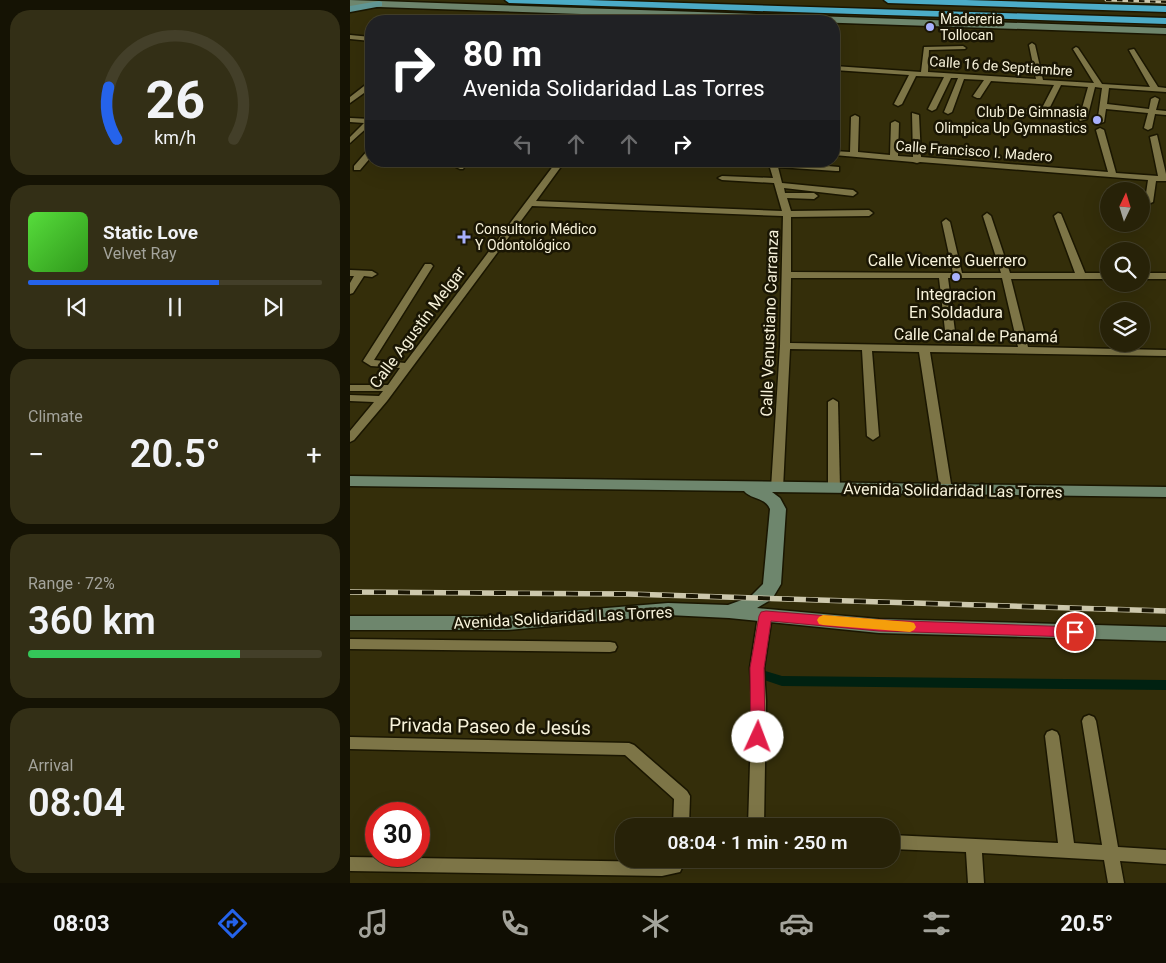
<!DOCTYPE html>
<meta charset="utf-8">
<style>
:root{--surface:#272208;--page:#332f16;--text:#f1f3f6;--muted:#a4a49c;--line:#433f29;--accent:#2563eb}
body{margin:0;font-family:Roboto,sans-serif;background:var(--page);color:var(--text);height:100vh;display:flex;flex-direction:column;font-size:19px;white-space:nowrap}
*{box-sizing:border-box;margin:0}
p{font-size:16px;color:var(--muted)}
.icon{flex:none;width:28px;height:28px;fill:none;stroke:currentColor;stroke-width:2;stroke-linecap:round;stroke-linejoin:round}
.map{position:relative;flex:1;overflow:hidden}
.side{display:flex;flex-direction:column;gap:10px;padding:10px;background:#151304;width:350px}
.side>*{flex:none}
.top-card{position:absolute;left:15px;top:15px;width:475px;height:152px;border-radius:20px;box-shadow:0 5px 20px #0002,0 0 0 1px var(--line);background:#202124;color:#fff;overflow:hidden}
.needle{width:32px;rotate:4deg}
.tools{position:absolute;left:750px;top:182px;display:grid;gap:10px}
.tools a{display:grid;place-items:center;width:50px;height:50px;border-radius:50%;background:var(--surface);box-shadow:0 5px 20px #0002,0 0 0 1px var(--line);font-size:25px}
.speed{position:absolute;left:15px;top:802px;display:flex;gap:10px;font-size:25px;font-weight:700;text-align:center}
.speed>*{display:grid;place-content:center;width:65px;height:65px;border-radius:50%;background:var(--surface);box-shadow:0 5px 20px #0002,0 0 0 1px var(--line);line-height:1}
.speed .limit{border:8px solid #d22;background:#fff;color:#111}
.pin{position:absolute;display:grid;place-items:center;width:42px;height:42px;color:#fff;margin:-21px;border:2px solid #fff;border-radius:50%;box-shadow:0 1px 5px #0007}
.me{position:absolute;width:55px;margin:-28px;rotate:2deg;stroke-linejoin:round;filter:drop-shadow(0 0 4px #0008)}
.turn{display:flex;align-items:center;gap:18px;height:105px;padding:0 15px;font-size:22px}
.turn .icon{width:65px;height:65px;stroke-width:2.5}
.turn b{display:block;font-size:35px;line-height:42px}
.lanes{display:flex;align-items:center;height:48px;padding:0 15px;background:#0003;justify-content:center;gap:25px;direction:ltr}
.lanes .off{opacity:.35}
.big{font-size:38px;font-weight:600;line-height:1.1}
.side .tile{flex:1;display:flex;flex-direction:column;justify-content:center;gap:8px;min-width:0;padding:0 18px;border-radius:20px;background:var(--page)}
.side .dial{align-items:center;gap:0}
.dial svg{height:130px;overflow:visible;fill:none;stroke:var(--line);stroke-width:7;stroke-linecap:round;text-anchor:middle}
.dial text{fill:var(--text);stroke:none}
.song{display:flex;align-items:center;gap:15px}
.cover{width:60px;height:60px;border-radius:8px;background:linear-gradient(135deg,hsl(110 70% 55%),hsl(110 70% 35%))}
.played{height:5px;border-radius:2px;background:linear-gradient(90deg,var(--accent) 65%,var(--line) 65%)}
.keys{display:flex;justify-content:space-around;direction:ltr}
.heat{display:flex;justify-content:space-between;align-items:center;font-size:28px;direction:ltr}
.charge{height:8px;border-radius:4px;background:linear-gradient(90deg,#34c759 72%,var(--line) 0)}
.trip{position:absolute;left:265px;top:818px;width:285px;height:50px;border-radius:20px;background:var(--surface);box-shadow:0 5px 20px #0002,0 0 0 1px var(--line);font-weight:600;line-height:50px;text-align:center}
.menu{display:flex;height:80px;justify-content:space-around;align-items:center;background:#100e03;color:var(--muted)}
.menu .icon{width:35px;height:35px}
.menu .selected{color:var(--accent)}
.menu b{font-size:22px;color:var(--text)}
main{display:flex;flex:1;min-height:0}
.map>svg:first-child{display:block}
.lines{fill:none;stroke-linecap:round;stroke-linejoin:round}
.canal{fill:#002111;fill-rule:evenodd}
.street-casing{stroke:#1a1601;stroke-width:3}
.secondary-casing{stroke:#1a1601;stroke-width:3}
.primary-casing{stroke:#1a1601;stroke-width:3}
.highway-casing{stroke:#1a1601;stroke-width:3}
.street{fill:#7d7547;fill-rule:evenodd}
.secondary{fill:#6e866d;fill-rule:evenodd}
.primary{fill:#609694;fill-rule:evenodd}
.highway{fill:#4cacc7;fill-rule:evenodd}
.rail-far1-casing{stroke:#cdc8ad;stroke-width:3}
.rail-casing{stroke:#cdc8ad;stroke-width:5.5}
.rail-far1{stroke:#1a1604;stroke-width:2;stroke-dasharray:5.5;stroke-linecap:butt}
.rail{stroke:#1a1604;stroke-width:4;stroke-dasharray:12;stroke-linecap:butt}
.route{fill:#e11d48;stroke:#92132f}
.slow{fill:#f59e0b}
.poi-dot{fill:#a8b0fc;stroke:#1a1604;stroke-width:2}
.labels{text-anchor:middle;stroke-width:5;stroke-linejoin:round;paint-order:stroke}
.far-poi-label{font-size:14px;fill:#f7f2da;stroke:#1a1604;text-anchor:start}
.far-street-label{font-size:14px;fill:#f7f2da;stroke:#1a1604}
.street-label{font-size:16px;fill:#f7f2da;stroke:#1a1604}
.poi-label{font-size:16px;fill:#f7f2da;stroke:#1a1604}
.near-street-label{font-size:19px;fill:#f7f2da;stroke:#1a1604}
</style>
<main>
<section class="side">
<div class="tile dial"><svg viewBox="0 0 100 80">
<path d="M14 69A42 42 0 1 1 86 69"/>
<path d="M14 69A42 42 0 0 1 9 37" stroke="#2563eb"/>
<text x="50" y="56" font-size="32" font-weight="700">26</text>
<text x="50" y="72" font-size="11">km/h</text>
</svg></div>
<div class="tile">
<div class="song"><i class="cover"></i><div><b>Static Love</b><p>Velvet Ray</p></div></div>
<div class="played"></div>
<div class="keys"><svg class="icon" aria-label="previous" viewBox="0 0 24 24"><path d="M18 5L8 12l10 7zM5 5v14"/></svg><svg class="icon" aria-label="pause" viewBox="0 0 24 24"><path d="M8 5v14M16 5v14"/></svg><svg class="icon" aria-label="next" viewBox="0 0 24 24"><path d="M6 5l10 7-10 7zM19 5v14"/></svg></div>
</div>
<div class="tile"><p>Climate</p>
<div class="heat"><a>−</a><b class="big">20.5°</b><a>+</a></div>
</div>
<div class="tile"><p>Range · 72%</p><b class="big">360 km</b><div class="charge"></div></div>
<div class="tile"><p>Arrival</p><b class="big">08:04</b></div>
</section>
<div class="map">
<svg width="816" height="883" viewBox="0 0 816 883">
<rect width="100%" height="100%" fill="#342e0a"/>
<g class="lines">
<polygon class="canal" points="409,669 432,676 816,680 816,690 432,686 405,677 403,674 405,671"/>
<g class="street-casing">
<g id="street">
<polygon points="322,13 327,14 322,21 316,21"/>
<polygon points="0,35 21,37 21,41 0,39"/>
<polygon points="682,43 685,45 693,80 744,83 723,49 726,47 728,48 752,84 800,87 779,50 784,49 808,87 816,88 816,92 759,88 757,104 799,109 801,99 805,97 809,99 806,110 816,111 816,115 805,114 802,128 798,130 794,128 798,113 756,109 754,122 747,124 752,88 745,87 737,119 730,121 729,119 738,87 711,85 697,113 688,115 657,113 654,113 654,109 691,110 704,85 641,81 630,98 627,98 623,96 634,80 614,79 602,112 598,114 594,112 608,78 601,78 586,109 582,111 578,109 594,77 566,76 552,104 548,106 544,104 559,75 484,70 484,66 571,72 574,47 613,46 616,48 615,49 579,50 578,72 686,79 679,45"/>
<polygon points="18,83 21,83 21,88 0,103 0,97"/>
<polygon points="562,113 569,115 571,157 758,172 746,130 750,128 754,130 766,173 808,176 800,137 807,135 816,174 816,181 806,181 803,202 791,207 791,201 795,200 798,180 570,162 567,163 563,162 484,155 484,151 500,152 501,117 505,115 509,117 508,152 540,155 541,123 545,121 549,123 548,156 563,157"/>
<polygon points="0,118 21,119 21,124 0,143 0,137 14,123 0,122"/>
<polygon points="18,150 21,150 21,157 10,170 4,170 4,166"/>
<polygon points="36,161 55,161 55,162 51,164"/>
<polygon points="110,161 118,161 113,169 110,169 106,167"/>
<path d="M207 161H215L186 201 432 211 424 183 372 180 368 178 372 176 423 178 418 161 489 167V171H486L428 167 432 183 503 190 507 193 503 196 434 188 435 193H464L468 196 464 199 437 198 441 211 519 210 523 213 519 216 441 217V272L603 273 592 222 596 219 600 222 612 273H651L633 216 637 213 641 216 660 273H725L704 216 708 213 711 214 735 273H759V279H661L678 347 816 350V356L580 352 602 490 596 494 590 490 569 352 522 351 529 436 523 440 517 436 512 350 440 349 433 488 427 492 421 488 430 346 433 216 182 206 37 401 4 440 0 442V431L24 402 0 401V395L29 396 33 391H0V385H38L50 368 21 366 13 361 75 264H81L83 266 24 360 55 363ZM441 278H589L596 339 601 342 606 339 598 278H652L668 347 440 343Z"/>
<polygon points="755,199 759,199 759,205 752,204 752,200"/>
<polygon points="0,270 22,271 27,274 22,277 14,276 3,293 0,294 0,283 4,276 0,276"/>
<rect x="791" y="273" width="25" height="6"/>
<polygon points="483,399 488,402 490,488 484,492 478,488 478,402"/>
<polygon points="415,611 420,613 422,616 414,668 416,701 414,826 398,826 402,701 400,668 408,616 410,613"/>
<polygon points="0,639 260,642 265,643 267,647 265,651 260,652 0,649"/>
<polygon points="739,715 744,717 746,721 768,847 816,850 816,864 770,861 774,883 758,883 754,860 632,853 634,883 618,883 616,852 541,849 541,835 708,843 695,736 697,732 702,730 707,732 709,736 724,843 752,845 732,721 734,717"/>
<polygon points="0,737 279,743 284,745 337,791 340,796 339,826 323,826 324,799 275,755 0,749"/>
<polygon points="0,857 312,862 320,859 336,859 330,872 312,876 0,871"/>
</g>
</g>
<g class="secondary-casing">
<g id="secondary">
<polygon points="0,0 816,28 816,34 0,6"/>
<path d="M0 476 816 487V497L422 492 430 498 436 509 431 584 422 599 407 608 529 619 816 627V641L529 633 379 618 318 615 158 630H0V616H158L318 603 378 605 400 597 413 584 420 509C415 497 402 500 394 491L0 486Z"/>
</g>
</g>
<g class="primary-casing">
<polygon id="primary" points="29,1 32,2 32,6 0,12 0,6"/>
</g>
<g class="highway-casing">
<g id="highway">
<polygon points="155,0 238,0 816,18 816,24 159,3"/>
<polygon points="534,0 616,0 816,6 816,12 538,3"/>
</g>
</g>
<use href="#street" class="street"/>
<use href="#secondary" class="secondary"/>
<use href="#primary" class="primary"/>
<use href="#highway" class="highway"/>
<g class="rail-far1-casing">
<polyline id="rail-far1" points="756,0 816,2"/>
</g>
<g class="rail-casing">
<polyline id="rail" points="0,592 278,594 816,611"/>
</g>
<use href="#rail-far1" class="rail-far1"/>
<use href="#rail" class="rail"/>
</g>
<polygon class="route" points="416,611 529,620 725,627 730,629 732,632 730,636 725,637 529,631 421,621 414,668 415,737 413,741 408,743 403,741 401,737 400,668 409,616 411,612"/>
<polygon class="slow" points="473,615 560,622 564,623 566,627 564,630 560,632 473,625 469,624 467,620 469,617"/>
<g class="poi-dot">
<circle cx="580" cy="27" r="5"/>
<circle cx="747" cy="120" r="5"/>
<path d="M111.5 229.5h5v5h5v5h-5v5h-5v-5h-5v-5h5z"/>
<circle cx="606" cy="277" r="5"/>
</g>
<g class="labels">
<g class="far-poi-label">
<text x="590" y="24">Madereria<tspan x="590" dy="16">Tollocan</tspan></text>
<text x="737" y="117" text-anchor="end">Club De Gimnasia<tspan x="737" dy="16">Olimpica Up Gymnastics</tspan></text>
<text x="125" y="234">Consultorio Médico<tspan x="125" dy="16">Y Odontológico</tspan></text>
</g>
<g class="far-street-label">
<text transform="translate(651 66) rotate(4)" y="5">Calle 16 de Septiembre</text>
<text transform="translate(624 151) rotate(4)" y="5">Calle Francisco I. Madero</text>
</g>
<g class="street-label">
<text x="597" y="266">Calle Vicente Guerrero</text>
<text transform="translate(419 323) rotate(-88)" y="6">Calle Venustiano Carranza</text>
<text transform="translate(67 327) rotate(-53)" y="6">Calle Agustín Melgar</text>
<text transform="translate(626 335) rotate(1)" y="6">Calle Canal de Panamá</text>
<text transform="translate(603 490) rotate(1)" y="6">Avenida Solidaridad Las Torres</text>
<text transform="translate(213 617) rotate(-3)" y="6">Avenida Solidaridad Las Torres</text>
</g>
<g class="poi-label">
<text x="606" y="300">Integracion<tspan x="606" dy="18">En Soldadura</tspan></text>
</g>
<g class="near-street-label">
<text transform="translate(140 726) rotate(1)" y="7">Privada Paseo de Jesús</text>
</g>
</g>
</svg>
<div class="tools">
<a><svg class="needle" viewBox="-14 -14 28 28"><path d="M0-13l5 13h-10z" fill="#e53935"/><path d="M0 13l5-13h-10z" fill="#a4a49c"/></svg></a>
<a><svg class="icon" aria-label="search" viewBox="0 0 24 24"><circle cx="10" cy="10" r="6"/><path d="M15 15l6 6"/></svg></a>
<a><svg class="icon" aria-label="layers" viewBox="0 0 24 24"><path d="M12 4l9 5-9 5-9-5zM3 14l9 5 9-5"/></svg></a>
</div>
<div class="speed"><div class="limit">30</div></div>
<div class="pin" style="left:725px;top:632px;background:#d93025"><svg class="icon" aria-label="arrive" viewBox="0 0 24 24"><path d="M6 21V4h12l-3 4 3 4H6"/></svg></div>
<svg class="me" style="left:408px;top:737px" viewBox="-20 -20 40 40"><circle r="19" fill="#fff"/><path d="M0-13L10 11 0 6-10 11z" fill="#e11d48"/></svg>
<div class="trip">08:04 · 1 min · 250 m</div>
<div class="top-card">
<div class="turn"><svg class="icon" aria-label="right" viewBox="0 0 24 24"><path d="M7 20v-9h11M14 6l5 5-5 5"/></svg><div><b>80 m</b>Avenida Solidaridad Las Torres</div></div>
<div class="lanes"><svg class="icon off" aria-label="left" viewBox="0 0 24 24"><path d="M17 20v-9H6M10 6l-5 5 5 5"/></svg><svg class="icon off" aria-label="ahead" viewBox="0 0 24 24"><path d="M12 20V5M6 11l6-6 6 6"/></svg><svg class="icon off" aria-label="ahead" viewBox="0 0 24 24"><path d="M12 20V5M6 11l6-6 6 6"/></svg><svg class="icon" aria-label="right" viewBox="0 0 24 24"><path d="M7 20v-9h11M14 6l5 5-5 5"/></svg></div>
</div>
</div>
</main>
<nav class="menu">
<b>08:03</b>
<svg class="icon selected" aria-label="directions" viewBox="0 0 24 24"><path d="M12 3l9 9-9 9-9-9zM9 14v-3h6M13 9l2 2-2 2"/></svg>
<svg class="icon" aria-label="music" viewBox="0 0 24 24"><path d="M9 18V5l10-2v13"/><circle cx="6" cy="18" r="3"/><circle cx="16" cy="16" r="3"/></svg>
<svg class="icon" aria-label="phone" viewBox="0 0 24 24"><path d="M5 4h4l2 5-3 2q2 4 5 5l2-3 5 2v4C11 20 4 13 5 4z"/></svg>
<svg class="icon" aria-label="climate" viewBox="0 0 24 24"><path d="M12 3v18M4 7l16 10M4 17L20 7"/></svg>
<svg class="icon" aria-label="car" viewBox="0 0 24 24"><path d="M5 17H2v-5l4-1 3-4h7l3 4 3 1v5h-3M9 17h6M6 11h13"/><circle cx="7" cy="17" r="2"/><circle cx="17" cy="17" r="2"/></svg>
<svg class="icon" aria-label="filters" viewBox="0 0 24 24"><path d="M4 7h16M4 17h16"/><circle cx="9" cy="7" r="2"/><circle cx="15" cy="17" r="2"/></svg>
<b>20.5°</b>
</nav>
